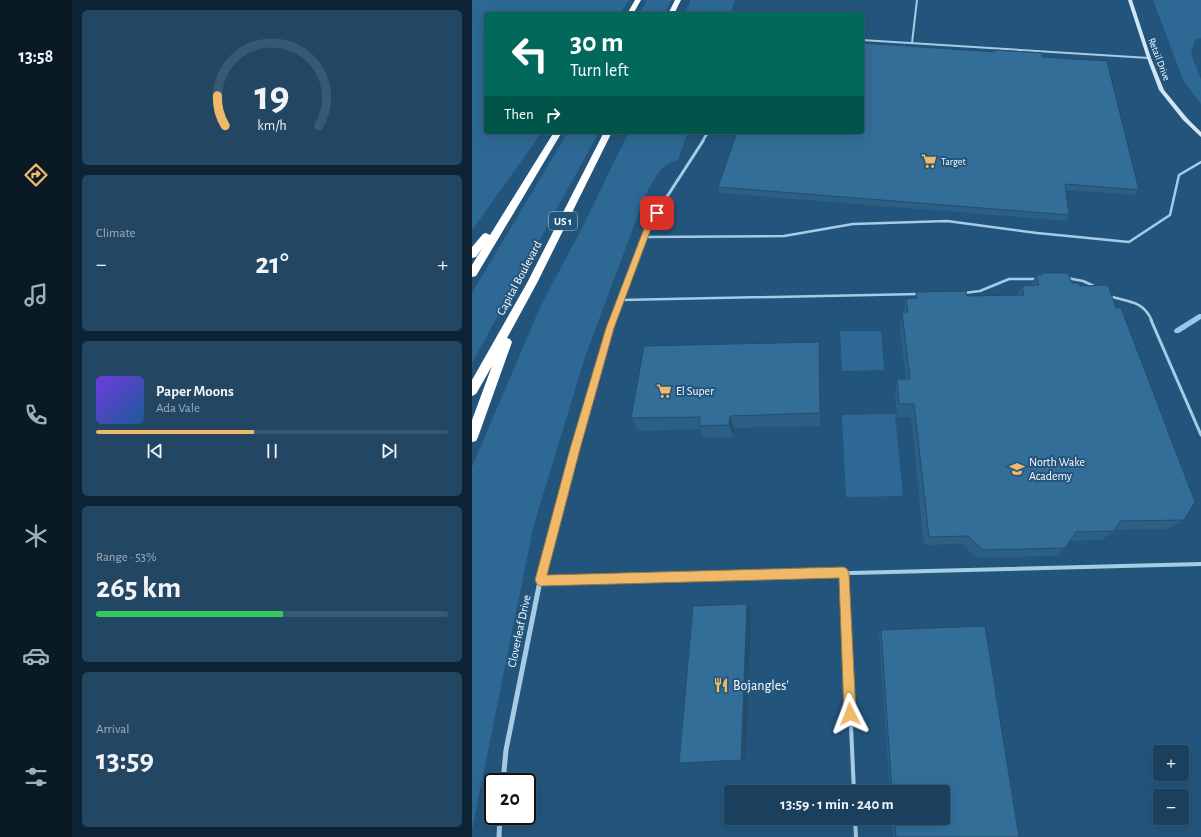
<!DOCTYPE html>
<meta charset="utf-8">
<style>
:root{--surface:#1a405d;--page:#234763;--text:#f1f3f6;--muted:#9fafbc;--line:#385972;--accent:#f0b869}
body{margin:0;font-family:"Alegreya Sans",sans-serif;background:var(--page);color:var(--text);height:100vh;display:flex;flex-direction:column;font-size:15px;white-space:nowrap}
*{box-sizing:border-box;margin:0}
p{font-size:13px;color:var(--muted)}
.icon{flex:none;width:22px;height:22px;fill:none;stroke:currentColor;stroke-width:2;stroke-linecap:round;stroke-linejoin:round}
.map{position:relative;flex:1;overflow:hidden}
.side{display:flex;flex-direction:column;gap:10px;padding:10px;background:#0e2333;width:400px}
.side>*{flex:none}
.banner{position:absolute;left:12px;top:12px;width:380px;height:122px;border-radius:4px;box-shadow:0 4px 16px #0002,0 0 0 1px var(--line);background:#00695c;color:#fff;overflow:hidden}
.buttons{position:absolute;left:681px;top:745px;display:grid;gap:8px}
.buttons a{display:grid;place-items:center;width:36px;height:36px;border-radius:4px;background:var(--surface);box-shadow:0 4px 16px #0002,0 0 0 1px var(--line);font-size:20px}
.speed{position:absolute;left:12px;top:773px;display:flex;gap:8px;font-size:20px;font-weight:700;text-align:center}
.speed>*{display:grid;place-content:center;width:52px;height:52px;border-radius:50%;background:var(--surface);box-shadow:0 4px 16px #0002,0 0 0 1px var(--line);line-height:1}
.speed .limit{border:2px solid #111;border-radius:6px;background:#fff;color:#111}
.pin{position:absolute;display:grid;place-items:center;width:34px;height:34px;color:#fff;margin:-17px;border-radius:8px;box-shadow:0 2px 6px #0006}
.me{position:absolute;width:44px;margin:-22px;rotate:357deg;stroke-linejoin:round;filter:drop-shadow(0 0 3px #0008)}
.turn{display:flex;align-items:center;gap:14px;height:84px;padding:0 20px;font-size:18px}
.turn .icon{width:52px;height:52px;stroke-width:2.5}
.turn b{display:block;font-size:28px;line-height:34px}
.then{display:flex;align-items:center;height:38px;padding:0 20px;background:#0003;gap:8px;font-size:15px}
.big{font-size:30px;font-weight:700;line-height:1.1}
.side .tile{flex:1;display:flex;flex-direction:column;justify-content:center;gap:6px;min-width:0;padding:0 14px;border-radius:6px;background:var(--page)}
.side .dial{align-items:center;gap:0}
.dial svg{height:104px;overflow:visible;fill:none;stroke:var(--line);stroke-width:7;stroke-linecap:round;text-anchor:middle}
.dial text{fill:var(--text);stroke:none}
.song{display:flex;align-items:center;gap:12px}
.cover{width:48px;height:48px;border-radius:6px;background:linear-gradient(135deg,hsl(260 70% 55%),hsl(210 70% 35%))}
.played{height:4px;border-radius:2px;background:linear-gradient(90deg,var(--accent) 45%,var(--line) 45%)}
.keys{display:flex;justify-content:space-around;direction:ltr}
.heat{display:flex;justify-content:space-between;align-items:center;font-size:22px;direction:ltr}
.charge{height:6px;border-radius:3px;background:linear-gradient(90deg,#34c759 53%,var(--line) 0)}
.trip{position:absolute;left:252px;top:785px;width:226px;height:40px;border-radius:4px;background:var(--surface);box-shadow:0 4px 16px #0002,0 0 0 1px var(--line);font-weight:700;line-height:40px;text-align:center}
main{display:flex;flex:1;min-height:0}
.tabs{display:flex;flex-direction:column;width:72px;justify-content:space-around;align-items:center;background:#0a1a25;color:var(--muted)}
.tabs .icon{width:28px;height:28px}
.tabs .selected{color:var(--accent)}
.tabs b{font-size:18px;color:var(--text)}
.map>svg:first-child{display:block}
.green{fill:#2d6994}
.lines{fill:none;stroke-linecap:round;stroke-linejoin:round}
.stream{fill:#9ac7e6;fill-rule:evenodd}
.lane-far3{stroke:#a6cbe5;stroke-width:2}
.lane-far2{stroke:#a6cbe5;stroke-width:2.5}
.lane-far1{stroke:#a6cbe5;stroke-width:3}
.lane{stroke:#a6cbe5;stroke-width:4}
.street-far3{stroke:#a6cbe5;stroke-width:2.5}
.street-far2{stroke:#a6cbe5;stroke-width:3}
.street-far1{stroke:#a6cbe5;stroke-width:4}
.street{stroke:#a6cbe5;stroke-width:5}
.secondary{fill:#d0e5f5;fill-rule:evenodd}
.highway{fill:#fff;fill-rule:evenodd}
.wall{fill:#2c5f84}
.shaded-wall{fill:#244d6b}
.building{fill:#336e99;stroke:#244d6b}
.route{fill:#f0b869;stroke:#9c7844}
.labels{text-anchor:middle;stroke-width:4;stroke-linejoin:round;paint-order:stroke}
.far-street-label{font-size:10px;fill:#fff;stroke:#23557c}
.far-poi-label{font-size:10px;fill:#fff;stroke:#23557c;text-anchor:start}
.shield{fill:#23557c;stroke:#bdccd8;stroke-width:1}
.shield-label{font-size:11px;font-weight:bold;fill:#fff}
.street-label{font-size:12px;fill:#fff;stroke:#23557c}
.poi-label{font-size:12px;fill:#fff;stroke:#23557c;text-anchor:start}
.near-poi-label{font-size:14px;fill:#fff;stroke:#23557c;text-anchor:start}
</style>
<main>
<nav class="tabs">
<b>13:58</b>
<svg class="icon selected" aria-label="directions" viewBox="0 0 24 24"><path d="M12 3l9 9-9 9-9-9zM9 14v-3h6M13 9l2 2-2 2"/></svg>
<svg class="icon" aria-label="music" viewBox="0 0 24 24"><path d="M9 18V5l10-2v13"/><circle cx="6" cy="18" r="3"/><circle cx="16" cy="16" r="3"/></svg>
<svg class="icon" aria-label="phone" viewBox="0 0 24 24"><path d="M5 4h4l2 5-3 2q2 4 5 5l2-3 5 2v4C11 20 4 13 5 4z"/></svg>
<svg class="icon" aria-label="climate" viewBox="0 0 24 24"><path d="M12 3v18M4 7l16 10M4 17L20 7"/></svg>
<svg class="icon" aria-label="car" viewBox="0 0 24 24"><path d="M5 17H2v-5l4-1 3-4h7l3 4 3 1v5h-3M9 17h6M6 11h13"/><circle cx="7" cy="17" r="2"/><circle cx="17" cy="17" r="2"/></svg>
<svg class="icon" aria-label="filters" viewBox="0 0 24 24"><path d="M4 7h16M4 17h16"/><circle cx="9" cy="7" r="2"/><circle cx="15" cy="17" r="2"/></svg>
</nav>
<section class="side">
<div class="tile dial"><svg viewBox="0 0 100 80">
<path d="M14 69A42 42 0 1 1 86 69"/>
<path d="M14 69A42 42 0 0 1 8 46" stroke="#f0b869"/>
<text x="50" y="56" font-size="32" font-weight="700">19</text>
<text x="50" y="72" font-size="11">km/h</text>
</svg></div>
<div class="tile"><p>Climate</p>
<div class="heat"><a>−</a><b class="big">21°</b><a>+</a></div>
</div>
<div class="tile">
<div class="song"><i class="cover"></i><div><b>Paper Moons</b><p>Ada Vale</p></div></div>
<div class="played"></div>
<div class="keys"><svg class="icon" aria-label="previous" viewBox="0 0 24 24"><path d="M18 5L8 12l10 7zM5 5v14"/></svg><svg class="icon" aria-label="pause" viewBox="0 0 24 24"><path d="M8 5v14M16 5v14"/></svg><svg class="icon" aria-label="next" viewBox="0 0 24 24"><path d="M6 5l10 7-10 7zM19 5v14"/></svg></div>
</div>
<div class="tile"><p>Range · 53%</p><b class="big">265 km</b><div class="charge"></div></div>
<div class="tile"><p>Arrival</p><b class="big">13:59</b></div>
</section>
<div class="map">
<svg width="729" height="837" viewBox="0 0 729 837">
<rect width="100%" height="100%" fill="#23557c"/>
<g class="green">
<polygon points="0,0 157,0 148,14 14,14 14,132 70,132 0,230"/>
<polygon points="175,0 200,0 192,14 167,14"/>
<polygon points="219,0 263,0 258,14 213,14"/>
<polygon points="681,0 729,0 729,38 723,40 719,54 729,79 729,104 712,82"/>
<polygon points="96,132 127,132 0,363 0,293"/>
<path d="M157 132H216L206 160C186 166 183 179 173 196L112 360 61 528 0 830V467L69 305 108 232Z"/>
<polygon points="368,331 409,331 412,370 370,371"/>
<polygon points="423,414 431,496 374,497 370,415"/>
</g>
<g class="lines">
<polygon class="stream" points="727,314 729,314 729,319 707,333 703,333 702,331 703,329"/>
<g class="lane-far3">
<polyline points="390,40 677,58"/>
<polyline points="440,43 445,0"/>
</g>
<g class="lane-far2">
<polyline points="172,237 312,236 381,224 475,221 565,233 657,242 698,215 707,175 729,162"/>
<polyline points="595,278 611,281 624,287"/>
<polyline points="492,293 508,291 537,279 566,279"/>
<path d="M637 296C656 302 671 300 680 321"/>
<polyline points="149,300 447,294"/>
</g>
<polyline class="lane-far1" points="679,320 729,435"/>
<g class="lane">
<polyline points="372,573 382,792"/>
<polyline points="68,581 729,564"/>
<polyline points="383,818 384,837"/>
</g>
<polyline class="street-far3" points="230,142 236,132"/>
<polyline class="street-far2" points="141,321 176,226 231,141"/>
<polyline class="street-far1" points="77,548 103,449 141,320"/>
<g class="street">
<polyline points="31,782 34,750 68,581 77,547"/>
<polyline points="27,837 28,816"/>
</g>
<polygon class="secondary" points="656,0 660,0 679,58 692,90 715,118 729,132 729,137 711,120 687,90 675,58"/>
<g class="highway">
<polygon points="163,0 169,0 161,14 155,14"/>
<polygon points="203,0 209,0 202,14 196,14"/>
<polygon points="82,132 90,132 4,276 0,277 0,265 11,247 4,257 0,258 0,247 11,234 14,233 18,235"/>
<polygon points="132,132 140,132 65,283 35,338 38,339 40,342 6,437 4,441 0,442 0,420 20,366 4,394 0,396 0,380 55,283"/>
</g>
</g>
<g class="wall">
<polygon points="523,50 570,57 667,190 663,195 594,190 597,215 595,221 247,193 246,187 522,52"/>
<polygon points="569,273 600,283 712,520 696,529 643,530 642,531 630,540 598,541 593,548 583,556 504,558 490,544 452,545 439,417 425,417 423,393 425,379 434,379 428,327 430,312 432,312 434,299 443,298 444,292 495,296 546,295 550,286 559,285 564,275 568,275"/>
<polygon points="347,342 348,426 262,428 262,437 232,438 228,429 167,431 159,418"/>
<polygon points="409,630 547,837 421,837 419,818 471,818 471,792 418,792 407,635"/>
</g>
<g class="shaded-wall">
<polygon points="347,342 347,357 348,426 348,413"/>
<polygon points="258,416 262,428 262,437 257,425"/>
<polygon points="275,604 279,610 274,758 269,760"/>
</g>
<g class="building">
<polygon points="390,43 523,52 523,50 570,53 570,57 635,61 667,190 593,184 597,215 246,187 265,132 390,132"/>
<polygon points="569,273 596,273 600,283 607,283 608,286 636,285 644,308 649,308 723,502 712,520 648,521 642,531 604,532 593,548 511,550 496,536 457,537 442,404 427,404 425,379 438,379 430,312 436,312 434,299 445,298 444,292 494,291 495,296 552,295 550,286 567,285 564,275 570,275"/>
<polygon points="347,342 348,413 258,416 257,425 227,426 228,417 159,418 172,346"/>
<polygon points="275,604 269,760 207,763 221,606"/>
<polygon points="513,626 547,837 424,837 422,818 471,818 471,792 420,792 409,630"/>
</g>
<polygon class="route" points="185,210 188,213 180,226 142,328 108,449 75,575 372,567 375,569 377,573 384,714 383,718 378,720 374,718 372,714 367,578 68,586 65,584 63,580 98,449 134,328 173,226 182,211"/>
<defs>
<g id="supermarket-bare" transform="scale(1.2)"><path d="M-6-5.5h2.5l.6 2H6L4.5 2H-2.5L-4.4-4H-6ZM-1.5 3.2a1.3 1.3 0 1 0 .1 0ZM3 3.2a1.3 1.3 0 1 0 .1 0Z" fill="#f0b869" stroke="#23557c" stroke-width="2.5" paint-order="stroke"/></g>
<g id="school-bare" transform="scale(1.2)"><path d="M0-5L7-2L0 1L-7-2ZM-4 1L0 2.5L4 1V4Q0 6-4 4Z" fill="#f0b869" stroke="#23557c" stroke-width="2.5" paint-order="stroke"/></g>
<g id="restaurant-bare" transform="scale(1.2)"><path d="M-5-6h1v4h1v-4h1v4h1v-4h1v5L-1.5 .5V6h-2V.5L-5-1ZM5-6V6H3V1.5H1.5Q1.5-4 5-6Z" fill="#f0b869" stroke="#23557c" stroke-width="2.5" paint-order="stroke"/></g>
</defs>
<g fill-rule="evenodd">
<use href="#supermarket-bare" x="457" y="161"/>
<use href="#supermarket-bare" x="192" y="391"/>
<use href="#school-bare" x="545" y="469"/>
<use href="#restaurant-bare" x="249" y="685"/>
</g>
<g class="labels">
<g class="far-street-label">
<text transform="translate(688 59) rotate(69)" y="4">Retail Drive</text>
</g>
<g class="far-poi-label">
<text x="469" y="165">Target</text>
</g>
<rect class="shield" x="77" y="212" width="28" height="18" rx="3"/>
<g class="shield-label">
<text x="91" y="225">US 1</text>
</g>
<g class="street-label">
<text transform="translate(47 278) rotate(-62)" y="4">Capital Boulevard</text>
<text transform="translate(47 631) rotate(-78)" y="4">Cloverleaf Drive</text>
</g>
<g class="poi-label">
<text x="204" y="395">El Super</text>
<text x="557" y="466">North Wake<tspan x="557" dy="14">Academy</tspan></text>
</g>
<g class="near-poi-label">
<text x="261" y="690">Bojangles'</text>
</g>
</g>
</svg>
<div class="buttons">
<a>+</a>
<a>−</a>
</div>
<div class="speed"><div class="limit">20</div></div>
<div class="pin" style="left:185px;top:213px;background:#d93025"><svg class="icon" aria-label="arrive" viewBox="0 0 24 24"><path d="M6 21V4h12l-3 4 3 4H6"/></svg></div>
<svg class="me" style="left:378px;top:714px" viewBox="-20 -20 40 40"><path d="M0-17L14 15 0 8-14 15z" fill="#f0b869" stroke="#fff" stroke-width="4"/></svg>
<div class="trip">13:59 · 1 min · 240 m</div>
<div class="banner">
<div class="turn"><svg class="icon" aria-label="left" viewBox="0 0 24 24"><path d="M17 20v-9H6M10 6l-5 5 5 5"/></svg><div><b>30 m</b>Turn left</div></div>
<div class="then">Then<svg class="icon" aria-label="right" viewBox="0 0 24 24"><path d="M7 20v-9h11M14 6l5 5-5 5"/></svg></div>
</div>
</div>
</main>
